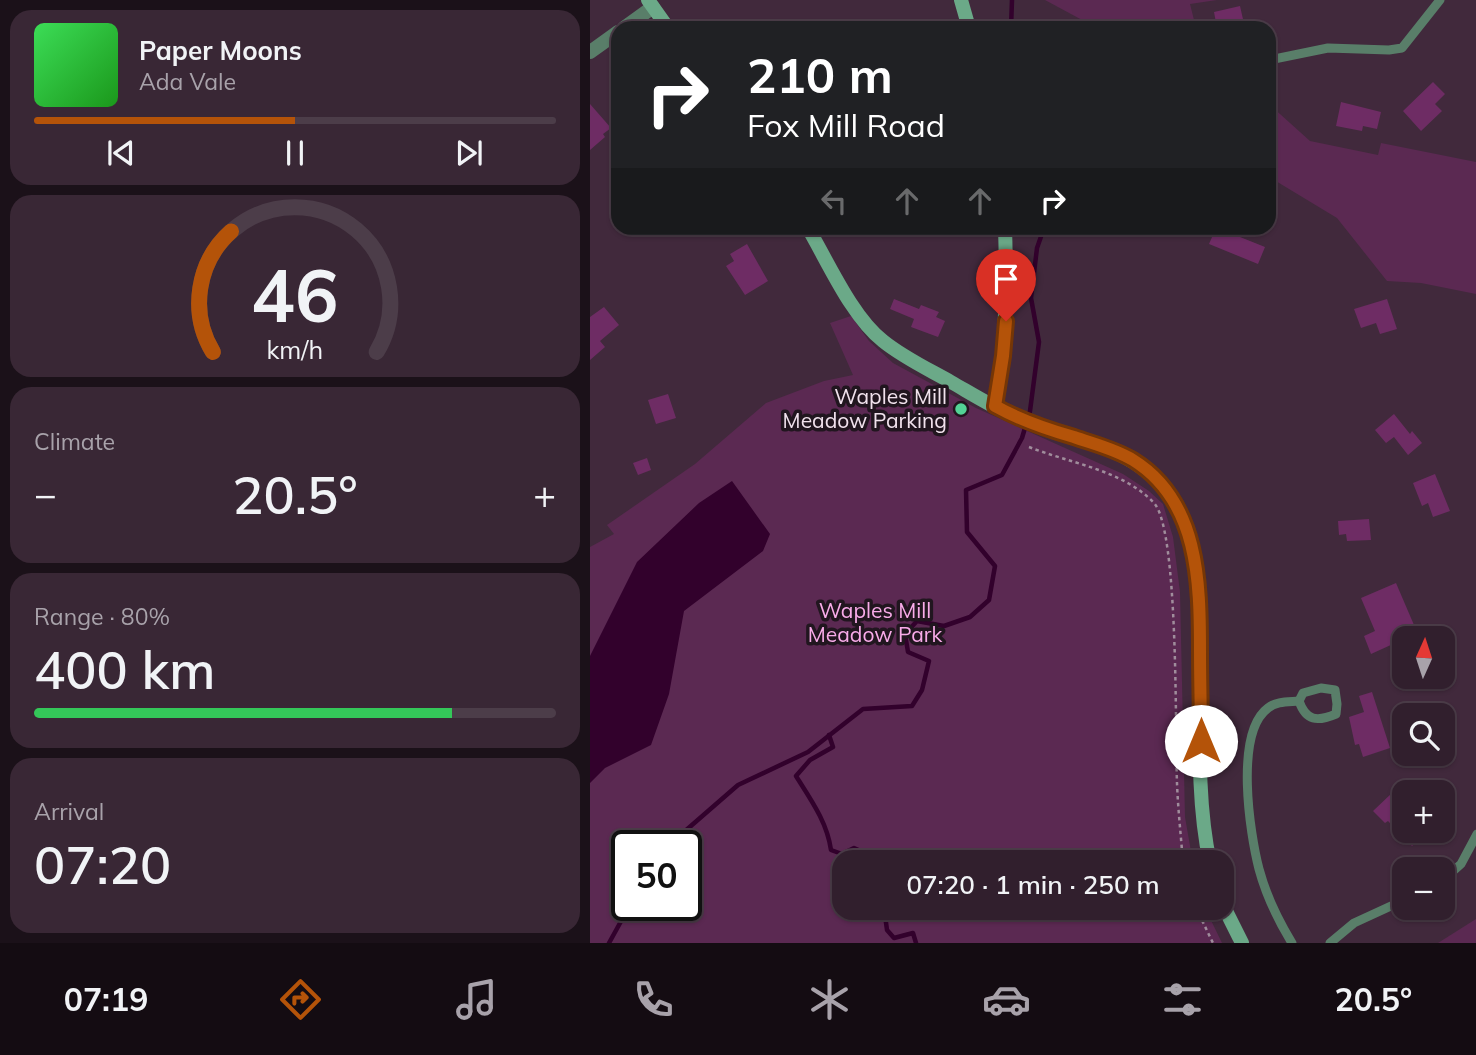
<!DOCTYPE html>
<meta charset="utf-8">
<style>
:root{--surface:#311f2d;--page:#392735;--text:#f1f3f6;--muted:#a8a2aa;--line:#4c3d49;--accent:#b45309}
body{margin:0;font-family:Mulish,sans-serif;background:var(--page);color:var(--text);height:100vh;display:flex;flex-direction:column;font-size:26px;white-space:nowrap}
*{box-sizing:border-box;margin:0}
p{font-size:23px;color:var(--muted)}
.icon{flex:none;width:38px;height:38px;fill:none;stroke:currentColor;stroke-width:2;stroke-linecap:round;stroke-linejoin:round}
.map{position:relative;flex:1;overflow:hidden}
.panel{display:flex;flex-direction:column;gap:10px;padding:10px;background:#1b1119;width:590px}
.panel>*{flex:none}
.guide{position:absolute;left:21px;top:21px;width:665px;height:214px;border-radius:21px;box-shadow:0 2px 5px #0004,0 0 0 2px var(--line);background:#202124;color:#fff;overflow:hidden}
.needle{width:46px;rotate:3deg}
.tools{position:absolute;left:802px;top:626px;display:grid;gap:14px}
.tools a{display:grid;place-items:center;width:63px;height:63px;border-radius:14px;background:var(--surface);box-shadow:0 2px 5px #0004,0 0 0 2px var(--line);font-size:35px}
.speed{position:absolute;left:21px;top:830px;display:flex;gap:14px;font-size:35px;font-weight:700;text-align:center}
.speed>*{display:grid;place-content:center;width:91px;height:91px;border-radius:50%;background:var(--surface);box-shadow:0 2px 5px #0004,0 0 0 2px var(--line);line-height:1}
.speed .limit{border:4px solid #111;border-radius:10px;background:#fff;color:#111}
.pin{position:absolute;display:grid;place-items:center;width:60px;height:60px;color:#fff;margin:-72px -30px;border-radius:50% 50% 50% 0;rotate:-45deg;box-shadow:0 0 7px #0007}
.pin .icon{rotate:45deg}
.me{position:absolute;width:77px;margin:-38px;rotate:0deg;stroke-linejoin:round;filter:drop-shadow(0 0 5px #0008)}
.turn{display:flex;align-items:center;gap:24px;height:147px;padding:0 21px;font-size:32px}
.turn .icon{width:91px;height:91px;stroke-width:2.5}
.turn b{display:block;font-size:49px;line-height:60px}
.lanes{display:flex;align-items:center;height:66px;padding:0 21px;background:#0003;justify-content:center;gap:35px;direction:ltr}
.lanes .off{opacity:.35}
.big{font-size:52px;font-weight:600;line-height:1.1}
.panel .widget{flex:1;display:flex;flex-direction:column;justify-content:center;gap:10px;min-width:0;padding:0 24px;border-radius:21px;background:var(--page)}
.panel .dial{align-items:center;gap:0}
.dial svg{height:182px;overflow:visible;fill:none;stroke:var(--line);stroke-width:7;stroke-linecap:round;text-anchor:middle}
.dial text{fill:var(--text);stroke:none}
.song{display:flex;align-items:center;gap:21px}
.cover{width:84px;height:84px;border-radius:10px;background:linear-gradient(135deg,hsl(130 70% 55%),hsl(120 70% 35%))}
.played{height:7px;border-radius:4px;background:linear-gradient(90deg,var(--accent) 50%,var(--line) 50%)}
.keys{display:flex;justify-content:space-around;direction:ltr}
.heat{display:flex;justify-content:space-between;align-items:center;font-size:38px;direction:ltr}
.charge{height:10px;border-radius:5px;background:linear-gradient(90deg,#34c759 80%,var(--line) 0)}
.trip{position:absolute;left:242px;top:850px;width:402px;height:70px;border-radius:21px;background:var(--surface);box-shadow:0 2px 5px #0004,0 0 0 2px var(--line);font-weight:600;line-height:70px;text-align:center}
.tab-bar{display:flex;height:112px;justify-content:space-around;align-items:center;background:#140c12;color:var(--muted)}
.tab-bar .icon{width:49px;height:49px}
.tab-bar .selected{color:var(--accent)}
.tab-bar b{font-size:32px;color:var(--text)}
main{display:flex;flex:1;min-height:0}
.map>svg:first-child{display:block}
.green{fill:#5b2952;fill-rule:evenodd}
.water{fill:#32012c}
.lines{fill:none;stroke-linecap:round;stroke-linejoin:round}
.stream{stroke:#32012c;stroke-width:4.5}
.building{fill:#6e2c64}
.path{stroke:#a08d9c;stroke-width:2.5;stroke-dasharray:3.5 3.5;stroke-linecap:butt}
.lane{stroke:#597e69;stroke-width:9}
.street{stroke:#597e69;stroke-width:14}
.secondary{stroke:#6ba988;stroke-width:14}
.route-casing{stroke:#753606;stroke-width:18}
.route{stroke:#b45309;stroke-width:12}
.poi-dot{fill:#53d396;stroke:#21161f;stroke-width:2.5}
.labels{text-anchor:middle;stroke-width:7;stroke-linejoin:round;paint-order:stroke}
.poi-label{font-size:21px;fill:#f1e2ed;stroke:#21161f;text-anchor:end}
.park-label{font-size:21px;fill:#f9abe9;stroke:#21161f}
</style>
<main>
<section class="panel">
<div class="widget">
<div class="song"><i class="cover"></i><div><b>Paper Moons</b><p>Ada Vale</p></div></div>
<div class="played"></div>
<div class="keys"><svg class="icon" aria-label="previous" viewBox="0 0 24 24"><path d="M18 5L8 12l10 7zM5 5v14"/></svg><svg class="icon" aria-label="pause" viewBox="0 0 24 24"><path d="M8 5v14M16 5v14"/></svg><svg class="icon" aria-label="next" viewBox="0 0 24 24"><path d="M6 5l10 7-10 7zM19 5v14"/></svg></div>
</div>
<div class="widget dial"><svg viewBox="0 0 100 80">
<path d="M14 69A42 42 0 1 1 86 69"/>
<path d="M14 69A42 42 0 0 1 22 16" stroke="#b45309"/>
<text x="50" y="56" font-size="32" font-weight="700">46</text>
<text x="50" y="72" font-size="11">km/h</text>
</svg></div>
<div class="widget"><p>Climate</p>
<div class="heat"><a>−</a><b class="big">20.5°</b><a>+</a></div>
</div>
<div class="widget"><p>Range · 80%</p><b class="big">400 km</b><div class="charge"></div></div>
<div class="widget"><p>Arrival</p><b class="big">07:20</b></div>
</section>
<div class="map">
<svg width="887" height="943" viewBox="0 0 887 943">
<rect width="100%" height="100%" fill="#41293c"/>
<g class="green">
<polygon points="455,0 627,0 600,4 606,28 507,28"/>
<polygon points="679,104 720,141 788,155 791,143 886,162 886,294 831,283 797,281 747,218 679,177"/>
<path d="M261 316 279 341 303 363 386 408 533 474 559 491 573 504 583 537 590 592 595 817 603 863H254V908H615L632 943H0V547L24 534 17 525 105 464 176 403 234 381 263 375 240 323ZM37 845H96V905H37Z"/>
<polygon points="886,919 886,943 848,943"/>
</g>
<polygon class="water" points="142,481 180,534 173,551 94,611 79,694 61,745 15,768 0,783 0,656 47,562 109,503"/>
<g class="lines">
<g class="stream">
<polyline points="421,28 422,0"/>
<path d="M239 735 243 747 220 760 206 776C221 800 237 822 241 850L252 854 264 848 275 853 278 863"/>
<polyline points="79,845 148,785 218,752 273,709 322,706 332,690 339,661 318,652 315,634 327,621 354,626 380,617 399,600 405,566 377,532 376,490 412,475 432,438 440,411 449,342 441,298 447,248 454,228"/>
<polyline points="294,908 297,930 304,938 323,933 326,943"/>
<polyline points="19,943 40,905"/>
</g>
</g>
<g class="building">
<polygon points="650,6 655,28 627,28 624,12"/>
<polygon points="843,82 855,94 845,104 852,111 831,131 813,111"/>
<polygon points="751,102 791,112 787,129 773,126 772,131 746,126"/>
<polygon points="0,104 21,128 13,134 15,137 0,150"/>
<polygon points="626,228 647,228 645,235 675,247 668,264 619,244"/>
<polygon points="157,244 178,281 155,295 136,266 144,261 140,254"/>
<polygon points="304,299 329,309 331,305 349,312 346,317 355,321 348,337 321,327 324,319 300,309"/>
<polygon points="797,299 807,329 790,334 786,323 771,328 764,309"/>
<polygon points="14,307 29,325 10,341 15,347 0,360 0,317"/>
<polygon points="78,394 86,418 66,424 58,400"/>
<polygon points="804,414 820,434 822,431 832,443 818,455 804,437 796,443 785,430"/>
<polygon points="57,458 61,470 48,475 43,463"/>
<polygon points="845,474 860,511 843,517 838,503 832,506 823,483"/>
<polygon points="779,519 781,540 757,541 756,534 749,535 748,521"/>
<polygon points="806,583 830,639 814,639 781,654 774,636 785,631 771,598"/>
<polygon points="782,692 800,748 773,757 769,744 765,745 759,717 774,712 769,696"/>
<polygon points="802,793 814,805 814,831 837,831 822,846 798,821 795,823 783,811"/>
</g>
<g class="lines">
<g class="path">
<path d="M439 447C479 463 533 470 564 503 589 530 585 736 587 783 588 810 591 836 593 863"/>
<polyline points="606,908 623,943"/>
</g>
<g class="lane">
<polyline points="679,60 738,48 799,50 812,48 850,0"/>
<path d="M731 688 745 690 747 704 746 714C727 722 716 721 709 701L713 693Z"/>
<polyline points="852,881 871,864 887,834"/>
<path d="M702 943C688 920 676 895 669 869 660 834 644 733 678 708 686 701 699 702 709 701"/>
<polyline points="740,943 764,923 814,900"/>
</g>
<g class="street">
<polyline points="34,28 63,7"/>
<polyline points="0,52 28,32"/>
</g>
<g class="secondary">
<polyline points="58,0 78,28"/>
<polyline points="371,0 379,28"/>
<path d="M218 228C238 262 262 317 293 341 314 358 338 369 361 382 382 394 404 408 426 417 494 445 566 447 596 527 610 565 610 606 610 647 611 718 605 793 620 863"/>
<path d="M405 406C416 346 417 288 415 228"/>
<polyline points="632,903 652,943"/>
</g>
</g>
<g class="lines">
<g class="route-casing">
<path id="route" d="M416 321 413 356 405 406C430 420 456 429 484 437 504 444 525 449 543 460 609 501 610 582 610 651 610 681 611 711 611 741"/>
</g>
<use href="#route" class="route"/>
</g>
<circle class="poi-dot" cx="371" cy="409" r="7"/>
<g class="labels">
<g class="poi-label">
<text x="357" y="404">Waples Mill<tspan x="357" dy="24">Meadow Parking</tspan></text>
</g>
<g class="park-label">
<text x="285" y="618">Waples Mill<tspan x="285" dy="24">Meadow Park</tspan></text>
</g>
</g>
</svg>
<div class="tools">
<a><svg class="needle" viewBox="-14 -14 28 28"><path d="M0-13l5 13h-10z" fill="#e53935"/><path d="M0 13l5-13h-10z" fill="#a8a2aa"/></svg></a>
<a><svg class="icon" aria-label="search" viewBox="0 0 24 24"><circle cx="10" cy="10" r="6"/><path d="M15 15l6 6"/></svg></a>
<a>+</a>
<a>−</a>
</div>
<div class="speed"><div class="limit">50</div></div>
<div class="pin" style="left:416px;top:321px;background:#d93025"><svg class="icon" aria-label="arrive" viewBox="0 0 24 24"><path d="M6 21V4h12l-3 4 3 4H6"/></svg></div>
<svg class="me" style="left:611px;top:741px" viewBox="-20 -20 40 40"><circle r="19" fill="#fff"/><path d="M0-13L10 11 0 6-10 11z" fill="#b45309"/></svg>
<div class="trip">07:20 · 1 min · 250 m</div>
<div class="guide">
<div class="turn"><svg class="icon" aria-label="right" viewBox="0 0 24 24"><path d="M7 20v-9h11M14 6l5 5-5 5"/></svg><div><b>210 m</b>Fox Mill Road</div></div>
<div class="lanes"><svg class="icon off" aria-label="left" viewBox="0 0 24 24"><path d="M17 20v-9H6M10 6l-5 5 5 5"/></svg><svg class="icon off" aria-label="ahead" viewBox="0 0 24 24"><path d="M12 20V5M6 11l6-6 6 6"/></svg><svg class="icon off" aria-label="ahead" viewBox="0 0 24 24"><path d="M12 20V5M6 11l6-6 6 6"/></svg><svg class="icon" aria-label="right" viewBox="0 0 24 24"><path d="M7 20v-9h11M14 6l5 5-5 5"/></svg></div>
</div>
</div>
</main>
<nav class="tab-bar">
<b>07:19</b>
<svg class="icon selected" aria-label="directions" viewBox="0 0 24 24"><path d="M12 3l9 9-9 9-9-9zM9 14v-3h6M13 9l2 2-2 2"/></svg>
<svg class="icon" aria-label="music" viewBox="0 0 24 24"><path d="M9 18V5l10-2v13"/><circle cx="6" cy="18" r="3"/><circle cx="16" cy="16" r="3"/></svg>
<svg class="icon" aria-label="phone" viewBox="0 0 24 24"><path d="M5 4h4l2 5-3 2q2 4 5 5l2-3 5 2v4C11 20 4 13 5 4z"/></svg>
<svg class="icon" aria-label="climate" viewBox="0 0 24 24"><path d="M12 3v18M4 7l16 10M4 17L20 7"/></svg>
<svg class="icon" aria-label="car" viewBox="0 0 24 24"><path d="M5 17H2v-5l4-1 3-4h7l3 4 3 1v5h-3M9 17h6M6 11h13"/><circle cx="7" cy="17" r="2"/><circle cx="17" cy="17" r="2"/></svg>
<svg class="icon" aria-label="filters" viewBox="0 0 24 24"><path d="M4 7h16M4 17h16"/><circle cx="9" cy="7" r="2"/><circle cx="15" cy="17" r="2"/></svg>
<b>20.5°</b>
</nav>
